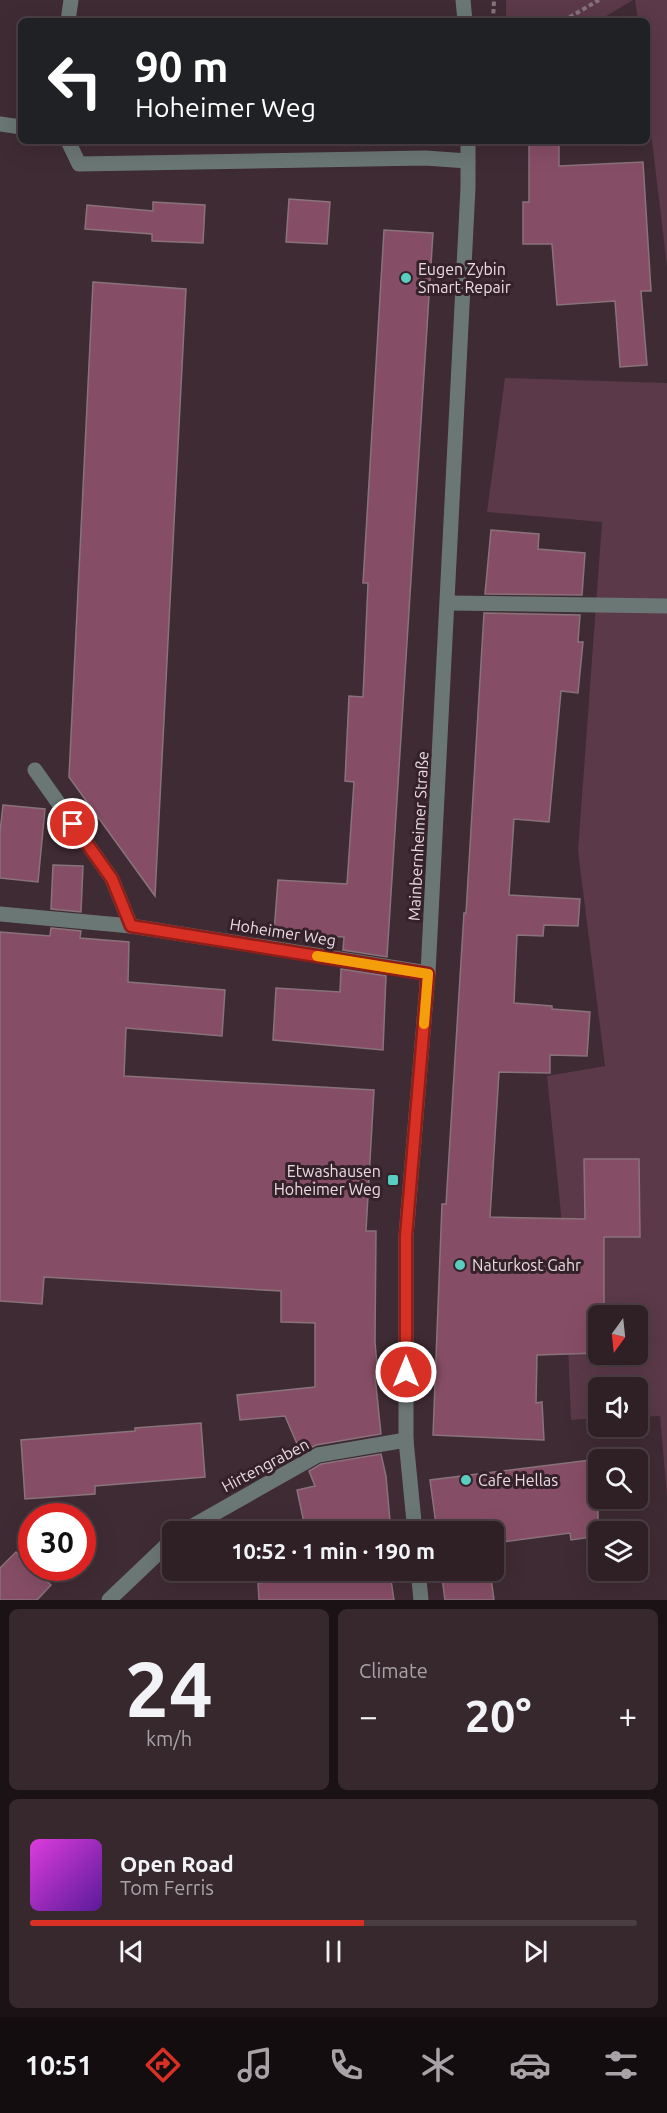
<!DOCTYPE html>
<meta charset="utf-8">
<style>
:root{--surface:#2f2026;--page:#37282e;--text:#f1f3f6;--muted:#a7a3a7;--line:#4a3e43;--accent:#d93025}
body{margin:0;font-family:Ubuntu,sans-serif;background:var(--page);color:var(--text);height:100vh;display:flex;flex-direction:column;font-size:22px;white-space:nowrap}
*{box-sizing:border-box;margin:0}
p{font-size:20px;color:var(--muted)}
.icon{flex:none;width:33px;height:33px;fill:none;stroke:currentColor;stroke-width:2;stroke-linecap:round;stroke-linejoin:round}
.map{position:relative;height:1600px;overflow:hidden}
.sheet{display:flex;flex-direction:column;gap:9px;padding:9px;background:#1a1215;flex:1}
.sheet>*{flex:none}
.guide{position:absolute;left:18px;top:18px;width:632px;height:126px;border-radius:9px;box-shadow:0 6px 24px #0002,0 0 0 2px var(--line);background:#202124;color:#fff;overflow:hidden}
.needle{width:39px;rotate:195deg}
.fabs{position:absolute;left:588px;top:1305px;display:grid;gap:12px}
.fabs a{display:grid;place-items:center;width:60px;height:60px;border-radius:9px;background:var(--surface);box-shadow:0 6px 24px #0002,0 0 0 2px var(--line);font-size:30px}
.speed{position:absolute;left:18px;top:1503px;display:flex;gap:12px;font-size:30px;font-weight:700;text-align:center}
.speed>*{display:grid;place-content:center;width:78px;height:78px;border-radius:50%;background:var(--surface);box-shadow:0 6px 24px #0002,0 0 0 2px var(--line);line-height:1}
.speed .limit{border:9px solid #d22;background:#fff;color:#111}
.pin{position:absolute;display:grid;place-items:center;width:51px;height:51px;color:#fff;margin:-26px;border:3px solid #fff;border-radius:50%;box-shadow:0 2px 6px #0007}
.me{position:absolute;width:66px;margin:-33px;rotate:0deg;stroke-linejoin:round;filter:drop-shadow(0 0 4px #0008)}
.turn{display:flex;align-items:center;gap:21px;height:126px;padding:0 18px;font-size:27px}
.turn .icon{width:78px;height:78px;stroke-width:2.5}
.turn b{display:block;font-size:42px;line-height:51px}
.big{font-size:45px;font-weight:600;line-height:1.1}
.sheet .widget{flex:1;display:flex;flex-direction:column;justify-content:center;gap:9px;min-width:0;padding:0 21px;border-radius:9px;background:var(--page)}
.sheet .dial{align-items:center;gap:0}
.dial b{font-size:78px;line-height:1}
.song{display:flex;align-items:center;gap:18px}
.cover{width:72px;height:72px;border-radius:9px;background:linear-gradient(135deg,hsl(300 70% 55%),hsl(270 70% 35%))}
.played{height:6px;border-radius:3px;background:linear-gradient(90deg,var(--accent) 55%,var(--line) 55%)}
.keys{display:flex;justify-content:space-around;direction:ltr}
.heat{display:flex;justify-content:space-between;align-items:center;font-size:33px;direction:ltr}
.sheet .tiles{flex:1;display:grid;gap:9px;grid-template-columns:1fr 1fr}
.widget:last-child{grid-column:span 2}
.trip{position:absolute;left:162px;top:1521px;width:342px;height:60px;border-radius:9px;background:var(--surface);box-shadow:0 6px 24px #0002,0 0 0 2px var(--line);font-weight:600;line-height:60px;text-align:center}
.tab-bar{display:flex;height:96px;justify-content:space-around;align-items:center;background:#130d0f;color:var(--muted)}
.tab-bar .icon{width:42px;height:42px}
.tab-bar .active{color:var(--accent)}
.tab-bar b{font-size:27px;color:var(--text)}
.map>svg:first-child{display:block}
.green{fill:#5b3948;fill-rule:evenodd}
.building{fill:#864e66;stroke:#8a727b;stroke-width:1.5}
.lines{fill:none;stroke-linecap:round;stroke-linejoin:round}
.path{stroke:#85737a;stroke-width:4;stroke-dasharray:4.5 3;stroke-linecap:butt}
.minor{stroke:#6b7775;stroke-width:15}
.route-casing{stroke:#8d1f18;stroke-width:15}
.route{stroke:#d93025;stroke-width:10}
.slow{stroke:#f59e0b;stroke-width:10}
.poi-dot{fill:#58cec0;stroke:#352129;stroke-width:2}
.labels{text-anchor:middle;stroke-width:6;stroke-linejoin:round;paint-order:stroke}
.poi-label{font-size:16px;fill:#e9dce1;stroke:#352129;text-anchor:start}
.street-label{font-size:16px;fill:#e9dce1;stroke:#352129}
</style>
<div class="map">
<svg width="667" height="1600" viewBox="0 0 667 1600">
<rect width="100%" height="100%" fill="#3f2b33"/>
<g class="green">
<polygon points="506,0 633,0 598,21 506,21"/>
<polygon points="635,0 667,0 667,266 647,99 646,21 638,21"/>
<path d="M505 378 667 383V1496L660 1416 638 1417V1388H598V1418L571 1420 564 1244 547 1076 605 1066 578 851 602 522 487 512ZM598 1316H638V1354H598Z"/>
</g>
<g class="building">
<polygon points="529,141 559,141 559,166 643,162 651,291 641,291 647,365 620,367 615,301 557,305 552,244 523,244 523,202 529,202"/>
<polygon points="289,199 330,202 327,244 286,242"/>
<polygon points="153,202 205,205 203,243 152,241 152,234 85,229 87,205 153,211"/>
<polygon points="384,230 433,233 387,957 343,950 344,937 274,933 278,880 347,884 354,782 345,781 349,696 363,697 368,583 363,583"/>
<polygon points="93,282 186,289 155,896 69,777"/>
<polygon points="491,530 539,534 538,549 585,553 582,595 485,594"/>
<polygon points="484,613 580,615 578,642 583,642 578,693 561,691 549,822 514,819 509,895 580,899 578,926 544,925 543,936 517,935 514,1003 552,1006 552,1009 590,1012 587,1056 550,1055 550,1073 499,1072 490,1217 585,1219 584,1159 639,1159 640,1237 604,1237 604,1316 598,1316 598,1353 537,1355 536,1403 542,1402 544,1440 433,1435 442,1204 446,1204 464,913 466,913"/>
<polygon points="3,805 45,809 38,882 0,878 0,832"/>
<polygon points="53,865 83,866 81,912 51,909"/>
<polygon points="51,928 81,931 80,938 129,942 128,982 225,990 222,1036 126,1028 124,1076 374,1090 366,1231 376,1231 375,1342 378,1376 375,1376 381,1434 316,1445 301,1453 285,1416 240,1420 237,1395 315,1387 315,1323 281,1322 281,1291 44,1277 42,1304 0,1301 0,932 50,936"/>
<polygon points="341,969 386,976 383,1050 273,1040 276,988 340,992"/>
<polygon points="201,1423 205,1477 95,1486 95,1494 25,1499 21,1440 135,1431 135,1428"/>
<polygon points="381,1454 386,1476 391,1532 306,1532 297,1490 315,1486 309,1471 321,1464"/>
<polygon points="598,1459 598,1536 571,1540 570,1533 494,1543 494,1532 437,1532 430,1480"/>
<polygon points="16,1552 51,1585 37,1600 0,1600 0,1568"/>
<polygon points="337,1570 394,1570 395,1579 391,1580 394,1600 259,1600 258,1583 337,1575"/>
<polygon points="441,1570 490,1570 494,1600 445,1600"/>
</g>
<g class="lines">
<g class="path">
<polyline points="493,21 494,0"/>
<polyline points="563,21 599,0"/>
</g>
<g class="minor">
<polyline points="463,0 465,21"/>
<polyline points="68,21 71,0"/>
<polyline points="0,124 21,127"/>
<polyline points="68,141 79,164 425,158 468,161"/>
<polyline points="448,603 667,606"/>
<polyline points="35,770 112,879 131,926"/>
<polyline points="0,914 131,926 428,973"/>
<polyline points="182,1532 318,1455 406,1440"/>
<polyline points="415,1532 406,1440 406,1236 428,973 468,188 468,141"/>
<polyline points="418,1570 421,1600"/>
<polyline points="109,1600 172,1540"/>
</g>
</g>
<g class="lines">
<g class="route-casing">
<polyline id="route" points="73,824 112,879 131,926 428,974 406,1236 406,1372"/>
</g>
<use href="#route" class="route"/>
<polyline class="slow" points="317,956 428,974 424,1024"/>
</g>
<g class="poi-dot">
<circle cx="406" cy="278" r="6"/>
<rect x="387" y="1174" width="12" height="12" rx="3"/>
<circle cx="460" cy="1265" r="6"/>
<circle cx="466" cy="1480" r="6"/>
</g>
<g class="labels">
<g class="poi-label">
<text x="418" y="275">Eugen Zybin<tspan x="418" dy="18">Smart Repair</tspan></text>
<text x="381" y="1177" text-anchor="end">Etwashausen<tspan x="381" dy="18">Hoheimer Weg</tspan></text>
<text x="472" y="1271">Naturkost Gahr</text>
<text x="478" y="1486">Cafe Hellas</text>
</g>
<g class="street-label">
<text transform="translate(418 836) rotate(-87)" y="6">Mainbernheimer Straße</text>
<text transform="translate(283 932) rotate(9)" y="6">Hoheimer Weg</text>
<text transform="translate(265 1465) rotate(-28)" y="6">Hirtengraben</text>
</g>
</g>
</svg>
<div class="fabs">
<a><svg class="needle" viewBox="-14 -14 28 28"><path d="M0-13l5 13h-10z" fill="#e53935"/><path d="M0 13l5-13h-10z" fill="#a7a3a7"/></svg></a>
<a><svg class="icon" aria-label="sound" viewBox="0 0 24 24"><path d="M4 9h4l5-4v14l-5-4H4zM17 9q2 3 0 6"/></svg></a>
<a><svg class="icon" aria-label="search" viewBox="0 0 24 24"><circle cx="10" cy="10" r="6"/><path d="M15 15l6 6"/></svg></a>
<a><svg class="icon" aria-label="layers" viewBox="0 0 24 24"><path d="M12 4l9 5-9 5-9-5zM3 14l9 5 9-5"/></svg></a>
</div>
<div class="speed"><div class="limit">30</div></div>
<div class="pin" style="left:73px;top:824px;background:#d93025"><svg class="icon" aria-label="arrive" viewBox="0 0 24 24"><path d="M6 21V4h12l-3 4 3 4H6"/></svg></div>
<svg class="me" style="left:406px;top:1372px" viewBox="-20 -20 40 40"><circle r="17" fill="#d93025" stroke="#fff" stroke-width="3"/><path d="M0-11L8 9 0 5-8 9z" fill="#fff"/></svg>
<div class="trip">10:52 · 1 min · 190 m</div>
<div class="guide">
<div class="turn"><svg class="icon" aria-label="left" viewBox="0 0 24 24"><path d="M17 20v-9H6M10 6l-5 5 5 5"/></svg><div><b>90 m</b>Hoheimer Weg</div></div>
</div>
</div>
<section class="sheet">
<div class="tiles">
<div class="widget dial"><b>24</b><p>km/h</p></div>
<div class="widget"><p>Climate</p>
<div class="heat"><a>−</a><b class="big">20°</b><a>+</a></div>
</div>
<div class="widget">
<div class="song"><i class="cover"></i><div><b>Open Road</b><p>Tom Ferris</p></div></div>
<div class="played"></div>
<div class="keys"><svg class="icon" aria-label="previous" viewBox="0 0 24 24"><path d="M18 5L8 12l10 7zM5 5v14"/></svg><svg class="icon" aria-label="pause" viewBox="0 0 24 24"><path d="M8 5v14M16 5v14"/></svg><svg class="icon" aria-label="next" viewBox="0 0 24 24"><path d="M6 5l10 7-10 7zM19 5v14"/></svg></div>
</div>
</div>
</section>
<nav class="tab-bar">
<b>10:51</b>
<svg class="icon active" aria-label="directions" viewBox="0 0 24 24"><path d="M12 3l9 9-9 9-9-9zM9 14v-3h6M13 9l2 2-2 2"/></svg>
<svg class="icon" aria-label="music" viewBox="0 0 24 24"><path d="M9 18V5l10-2v13"/><circle cx="6" cy="18" r="3"/><circle cx="16" cy="16" r="3"/></svg>
<svg class="icon" aria-label="phone" viewBox="0 0 24 24"><path d="M5 4h4l2 5-3 2q2 4 5 5l2-3 5 2v4C11 20 4 13 5 4z"/></svg>
<svg class="icon" aria-label="climate" viewBox="0 0 24 24"><path d="M12 3v18M4 7l16 10M4 17L20 7"/></svg>
<svg class="icon" aria-label="car" viewBox="0 0 24 24"><path d="M5 17H2v-5l4-1 3-4h7l3 4 3 1v5h-3M9 17h6M6 11h13"/><circle cx="7" cy="17" r="2"/><circle cx="17" cy="17" r="2"/></svg>
<svg class="icon" aria-label="filters" viewBox="0 0 24 24"><path d="M4 7h16M4 17h16"/><circle cx="9" cy="7" r="2"/><circle cx="15" cy="17" r="2"/></svg>
</nav>
